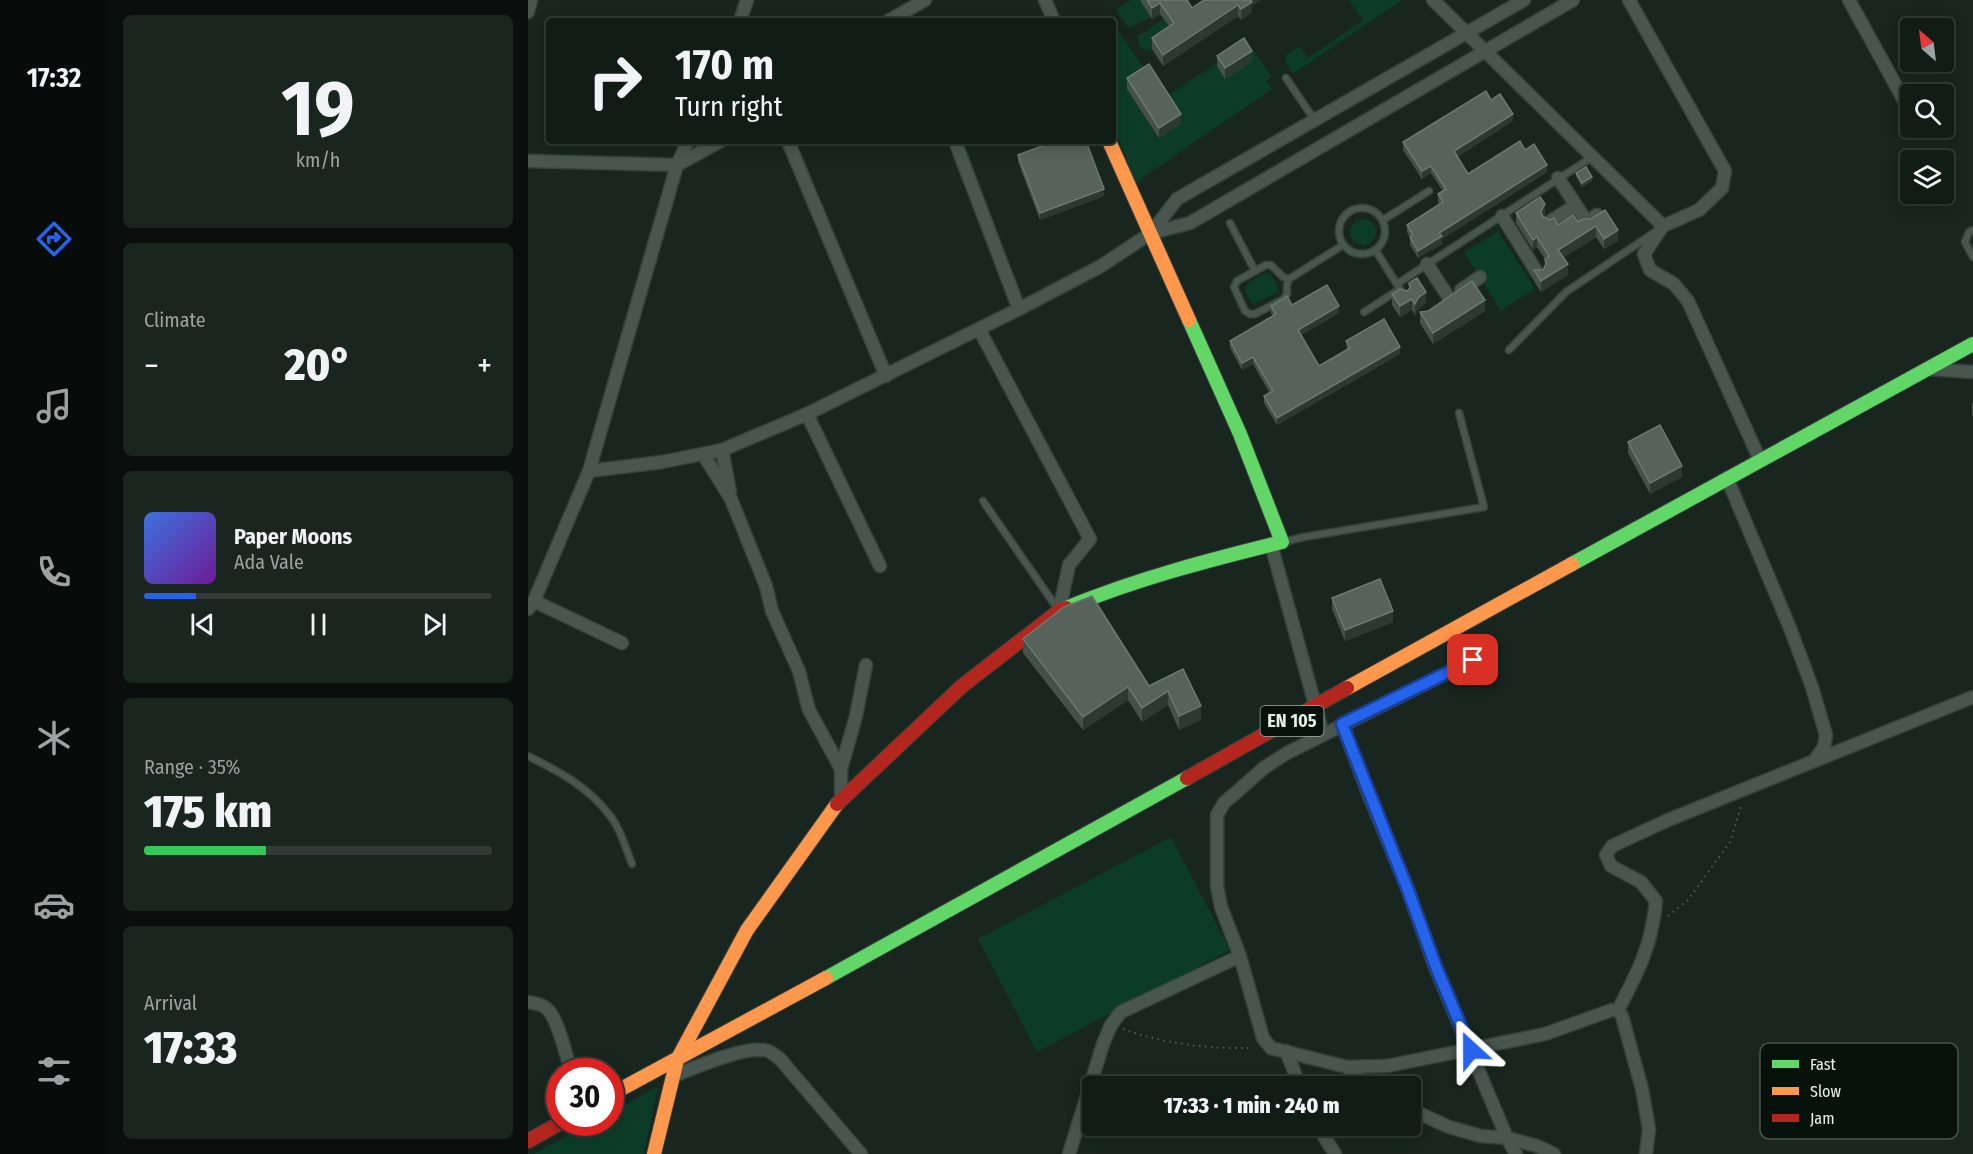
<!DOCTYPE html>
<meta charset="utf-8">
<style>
:root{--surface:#121c17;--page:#1b2520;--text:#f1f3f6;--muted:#9ca1a1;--line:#313a36;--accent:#2563eb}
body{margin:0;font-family:"Fira Sans Condensed",sans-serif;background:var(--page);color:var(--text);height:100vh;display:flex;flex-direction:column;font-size:22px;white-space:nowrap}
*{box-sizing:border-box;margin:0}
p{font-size:20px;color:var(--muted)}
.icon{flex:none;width:33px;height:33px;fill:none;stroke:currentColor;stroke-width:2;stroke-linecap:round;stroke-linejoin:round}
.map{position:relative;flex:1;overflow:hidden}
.drawer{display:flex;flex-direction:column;gap:15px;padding:15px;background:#0a0f0d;width:420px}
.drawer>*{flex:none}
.top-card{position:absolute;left:18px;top:18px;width:570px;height:126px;border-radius:6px;box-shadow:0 3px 15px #0003,0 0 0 2px var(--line);background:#121c17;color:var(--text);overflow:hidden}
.needle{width:39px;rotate:332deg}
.tools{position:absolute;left:1372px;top:18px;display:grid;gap:12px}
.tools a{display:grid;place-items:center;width:54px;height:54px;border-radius:6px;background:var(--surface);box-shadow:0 3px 15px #0003,0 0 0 2px var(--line);font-size:30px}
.speed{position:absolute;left:18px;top:1058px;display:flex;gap:12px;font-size:30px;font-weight:700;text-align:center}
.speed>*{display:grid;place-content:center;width:78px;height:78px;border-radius:50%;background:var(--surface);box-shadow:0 3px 15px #0003,0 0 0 2px var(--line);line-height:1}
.speed .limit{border:9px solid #d22;background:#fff;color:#111}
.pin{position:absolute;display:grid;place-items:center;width:51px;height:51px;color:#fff;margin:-26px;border-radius:12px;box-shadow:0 3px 9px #0006}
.me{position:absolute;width:66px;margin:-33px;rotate:336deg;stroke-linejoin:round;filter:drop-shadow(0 0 4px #0008)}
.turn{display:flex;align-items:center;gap:21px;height:126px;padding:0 30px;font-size:27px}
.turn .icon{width:78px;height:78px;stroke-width:2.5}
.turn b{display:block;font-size:42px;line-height:51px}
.big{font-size:45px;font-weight:800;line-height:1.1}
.drawer .card{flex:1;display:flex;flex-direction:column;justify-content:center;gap:9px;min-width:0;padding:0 21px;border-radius:9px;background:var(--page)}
.drawer .dial{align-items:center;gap:0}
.dial b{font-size:78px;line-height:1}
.song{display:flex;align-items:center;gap:18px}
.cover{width:72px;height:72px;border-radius:9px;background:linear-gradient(135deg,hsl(220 70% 55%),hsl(280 70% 35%))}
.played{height:6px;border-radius:3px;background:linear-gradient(90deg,var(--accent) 15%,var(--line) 15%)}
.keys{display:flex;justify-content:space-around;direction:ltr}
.heat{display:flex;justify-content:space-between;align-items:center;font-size:33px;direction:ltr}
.charge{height:9px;border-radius:4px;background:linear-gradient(90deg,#34c759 35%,var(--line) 0)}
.trip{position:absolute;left:554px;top:1076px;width:339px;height:60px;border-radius:6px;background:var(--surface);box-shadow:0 3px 15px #0003,0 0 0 2px var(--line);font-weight:800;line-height:60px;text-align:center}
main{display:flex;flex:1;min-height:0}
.tabs{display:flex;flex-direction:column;width:108px;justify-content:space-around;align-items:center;background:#070b09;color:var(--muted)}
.tabs .icon{width:42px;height:42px}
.tabs .current{color:var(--accent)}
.tabs b{font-size:27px;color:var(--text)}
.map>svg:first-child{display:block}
.green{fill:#0c3c27}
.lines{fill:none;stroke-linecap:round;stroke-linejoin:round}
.lane-casing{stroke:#35423b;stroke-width:9}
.street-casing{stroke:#35423b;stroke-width:15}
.fast-casing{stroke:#35423b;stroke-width:16}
.slow-casing{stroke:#35423b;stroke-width:16}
.jam-casing{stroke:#35423b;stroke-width:16}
.path{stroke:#505c55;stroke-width:2;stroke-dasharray:1.5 4.5;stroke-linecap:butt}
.lane{stroke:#49564f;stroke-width:6}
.street{stroke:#49564f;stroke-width:12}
.fast{stroke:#63d668;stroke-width:14}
.slow{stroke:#ff974d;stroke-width:14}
.jam{stroke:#b3261e;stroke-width:14}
.wall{fill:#45504a}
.shaded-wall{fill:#2c3832}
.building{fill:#56625b;stroke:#6c7871;stroke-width:1.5}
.route-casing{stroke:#184099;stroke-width:15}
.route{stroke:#2563eb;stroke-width:10}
.labels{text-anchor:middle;stroke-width:6;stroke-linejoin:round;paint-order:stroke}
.shield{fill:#07120c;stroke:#a1afa7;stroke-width:1.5}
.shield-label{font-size:18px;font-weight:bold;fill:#e3f2e9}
.key{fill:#07120c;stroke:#49554e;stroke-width:1.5}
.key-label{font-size:16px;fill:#e3f2e9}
</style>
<main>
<nav class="tabs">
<b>17:32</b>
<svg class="icon current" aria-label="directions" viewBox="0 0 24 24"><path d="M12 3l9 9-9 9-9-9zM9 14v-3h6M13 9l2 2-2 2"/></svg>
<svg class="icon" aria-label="music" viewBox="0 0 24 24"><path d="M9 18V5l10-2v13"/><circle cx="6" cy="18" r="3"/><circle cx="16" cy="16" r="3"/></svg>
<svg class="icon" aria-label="phone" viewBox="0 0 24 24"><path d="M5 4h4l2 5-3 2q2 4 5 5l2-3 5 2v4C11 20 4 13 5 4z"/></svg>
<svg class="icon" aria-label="climate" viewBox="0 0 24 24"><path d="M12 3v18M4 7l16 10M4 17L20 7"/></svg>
<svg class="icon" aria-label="car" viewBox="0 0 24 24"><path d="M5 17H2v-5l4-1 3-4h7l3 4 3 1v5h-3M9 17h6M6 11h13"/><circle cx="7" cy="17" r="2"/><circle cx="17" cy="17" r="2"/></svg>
<svg class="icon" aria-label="filters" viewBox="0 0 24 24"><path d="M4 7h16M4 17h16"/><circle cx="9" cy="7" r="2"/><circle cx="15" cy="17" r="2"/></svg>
</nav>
<section class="drawer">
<div class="card dial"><b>19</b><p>km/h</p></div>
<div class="card"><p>Climate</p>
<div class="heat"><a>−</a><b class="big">20°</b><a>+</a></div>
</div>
<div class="card">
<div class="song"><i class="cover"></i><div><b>Paper Moons</b><p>Ada Vale</p></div></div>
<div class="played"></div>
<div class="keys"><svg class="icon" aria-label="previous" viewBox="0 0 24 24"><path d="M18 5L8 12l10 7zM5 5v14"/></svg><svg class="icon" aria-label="pause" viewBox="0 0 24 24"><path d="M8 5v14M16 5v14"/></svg><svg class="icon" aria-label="next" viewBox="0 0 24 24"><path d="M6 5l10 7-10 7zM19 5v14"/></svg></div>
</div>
<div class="card"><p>Range · 35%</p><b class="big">175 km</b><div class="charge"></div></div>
<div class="card"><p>Arrival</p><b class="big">17:33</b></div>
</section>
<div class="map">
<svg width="1445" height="1154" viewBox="0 0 1445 1154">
<rect width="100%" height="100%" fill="#18261f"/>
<g class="green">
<polygon points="603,0 616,0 613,2 623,17 602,28 599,26 588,10"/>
<polygon points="821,0 874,0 765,74 757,62 758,55 770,47 773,48 780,58 835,20"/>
<polygon points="636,19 646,34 621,51 614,49 610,42 610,36"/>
<polygon points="585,23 636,98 717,45 724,48 744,77 738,81 744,89 607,183 585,123"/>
<circle cx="835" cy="232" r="13"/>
<polygon points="970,231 1007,289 973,311 936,252"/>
<path d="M737 273 744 275 751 291 726 304C708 286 721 282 737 273Z"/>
<polygon points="643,837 702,950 509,1052 450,939"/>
<polygon points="130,1087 116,1154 6,1154 64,1122 82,1122 83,1112"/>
</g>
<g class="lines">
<g class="lane-casing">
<g id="lane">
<polyline points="758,78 786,119"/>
<circle cx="834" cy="231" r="23"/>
<polyline points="855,220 901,191"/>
<polyline points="702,223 727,271"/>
<polyline points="1445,230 1441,232 1437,242 1445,257"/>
<polyline points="848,251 870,286"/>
<polyline points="761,279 755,277 743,265 738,265 709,281 706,287 717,311 722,314 727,314 756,299 759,294 759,285 761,279 815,245"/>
<polyline points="869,284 1064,157"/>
<polyline points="836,312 872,289"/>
<polyline points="981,350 1038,292 1127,232"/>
<polyline points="455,501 529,608"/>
<polyline points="755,542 776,537 956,507 931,413"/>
<path d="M0 756C32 772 61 787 83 817 93 830 98 849 104 864"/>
</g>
</g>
<g class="street-casing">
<g id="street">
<polyline points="517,0 526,21"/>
<polyline points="905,0 1135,226"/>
<polyline points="1101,0 1197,171 1194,188 1171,210 1135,226 1116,254 1122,270 1146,284 1160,301 1232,460"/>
<polyline points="1321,0 1383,113"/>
<polyline points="0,12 3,0"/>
<polyline points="212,21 219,0"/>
<polyline points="360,21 397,0"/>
<polyline points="260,141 358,376"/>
<polyline points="427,141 491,309"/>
<polyline points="0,161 149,165 193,141"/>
<polyline points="1030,178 1059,222 1069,215"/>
<polyline points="974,216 1010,274"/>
<polyline points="1021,222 1048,205"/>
<polyline points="623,233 649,199 996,0"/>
<polyline points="899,264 921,298"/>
<polyline points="933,290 952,277"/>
<polyline points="451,329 562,539 541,565 531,611"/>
<polyline points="1401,369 1445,372"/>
<polyline points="279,414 352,566"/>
<polyline points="194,450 202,492"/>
<polyline points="175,454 203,499 238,586 244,611 271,671 281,710 313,769"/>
<polyline points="61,471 134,462 194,450 279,414 491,309 573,266 623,233 662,223 1045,0"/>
<polyline points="1199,478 1262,628 1284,687 1298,735 1296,747 1286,761"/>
<polyline points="743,544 795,734"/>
<polyline points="6,601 94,643"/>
<polyline points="0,609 6,601 61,471 149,165 160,141"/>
<polyline points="945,660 759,753 737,767 696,803 689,815 689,886 693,907 712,956 735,1038 743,1048 819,1067 859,1066 1017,1034 1084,1010 1090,1010 1094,1016 1114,1089 1121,1129 1118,1154"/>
<polyline points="814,724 842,798 880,890 907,967 979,1138 988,1154"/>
<polyline points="313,798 313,769 328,716 338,665"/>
<path d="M0 1002C6 1003 13 1004 18 1008 30 1017 38 1056 43 1071"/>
<path d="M1090 1010C1110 972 1124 945 1128 901L1113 882 1083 866 1078 855 1084 846 1140 820 1445 697"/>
<polyline points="758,1051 772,1086"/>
<polyline points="819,1067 840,1086"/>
<path d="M145 1076C166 1068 220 1044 240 1051 244 1052 249 1057 252 1059L333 1154"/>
<polyline points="882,1109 921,1127 953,1136 979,1138 1009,1146 1026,1154"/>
<polyline points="789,1125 807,1154"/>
<polyline points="541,1154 575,1044 583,1025 593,1012 712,956"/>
</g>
</g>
<g class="fast-casing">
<g id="fast">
<polyline points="1044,564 1445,344"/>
<path d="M538 608C608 579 681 560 754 542L712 434 661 320"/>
<polyline points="298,978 659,778"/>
</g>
</g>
<g class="slow-casing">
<g id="slow">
<polyline points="581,141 661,320"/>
<polyline points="819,688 1044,564"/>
<polyline points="82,1095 298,978"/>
<polyline points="126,1154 149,1060 219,930 309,804"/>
</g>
</g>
<g class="jam-casing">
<g id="jam">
<polyline points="659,778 819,688"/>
<polyline points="309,804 434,686 531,611 538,608"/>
<polyline points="0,1141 34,1122"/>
</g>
</g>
<g class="path">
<polyline points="1140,916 1160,900 1202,842 1213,806"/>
<path d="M595 1029C636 1044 682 1049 725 1048"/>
</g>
<use href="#lane" class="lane"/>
<use href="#street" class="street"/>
<use href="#fast" class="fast"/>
<use href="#slow" class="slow"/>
<use href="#jam" class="jam"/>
</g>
<g class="wall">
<polygon points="613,0 659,0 664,8 676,0 724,6 724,12 713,20 710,16 635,66 624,49 624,38 641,26 632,14 624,19 613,2"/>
<polygon points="689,56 724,61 697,79 689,66"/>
<polygon points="599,78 653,124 631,138 599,89"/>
<polygon points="963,100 985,121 929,157 940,174 997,150 1019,172 914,239 914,244 890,258 882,245 882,238 879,232 879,225 912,204 910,202 910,194 915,191 903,173 894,179 875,150 875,142"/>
<polygon points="522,141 558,141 576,196 512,220 490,162 490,155 522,143"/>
<polygon points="1048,173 1064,181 1054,187 1048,176"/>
<polygon points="988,213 1017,215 1016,217 1030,225 1050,222 1055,219 1090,241 1076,249 1068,237 1035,258 1040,275 1013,292 1006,281 1006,270 1015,270 1017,266 1017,259 1009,247 1005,250 988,223"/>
<polygon points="881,283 898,303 890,309 887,315 884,310 872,317 864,305 864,294 879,291 881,289"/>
<polygon points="764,305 811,313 773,335 791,366 819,350 818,341 872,354 749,425 736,403 736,396 741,392 725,364 714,370 702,348 702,341 745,316 743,313 743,306"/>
<polygon points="957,311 905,344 892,323 892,312"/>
<polygon points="1445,403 1445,417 1444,415 1444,404"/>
<polygon points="1100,442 1154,477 1122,494 1100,453"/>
<polygon points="804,598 865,622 817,641 804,609"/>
<polygon points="495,639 621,686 655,669 673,720 651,730 640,705 614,722 600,700 555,730 495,653"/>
</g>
<g class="shaded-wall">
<polygon points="721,0 734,0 724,6 724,12 713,20 713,9"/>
<polygon points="632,3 632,14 624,19 624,8"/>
<polygon points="710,5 710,16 635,66 635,55"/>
<polygon points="724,51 724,61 697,79 697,68"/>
<polygon points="653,114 653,124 631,138 631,128"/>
<polygon points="985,114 985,121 926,159 926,151"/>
<polygon points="1019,165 1019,172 914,239 914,244 890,258 890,251 911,233"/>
<polygon points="903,166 903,173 894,179 894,171"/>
<polygon points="1064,177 1064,181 1054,187 1054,183"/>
<polygon points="576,189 576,196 512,220 512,213"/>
<polygon points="1017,204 1017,215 1013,222 1013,211"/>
<polygon points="1068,226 1068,237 1030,261 1030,250"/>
<polygon points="1090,230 1090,241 1076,249 1076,239"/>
<polygon points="1009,237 1009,247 1005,250 1005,240"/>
<polygon points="1040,264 1040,275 1013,292 1013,281"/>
<polygon points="898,292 898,303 890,309 887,315 887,304 890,298"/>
<polygon points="884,299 884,310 872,317 872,306"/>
<polygon points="957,300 957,311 905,344 905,333"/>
<polygon points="811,306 811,313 770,337 770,330"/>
<polygon points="872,347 872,354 749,425 749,418"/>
<polygon points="725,357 725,364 714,370 714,363"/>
<polygon points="1154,466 1154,477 1122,494 1122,483"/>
<polygon points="865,611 865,622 817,641 817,630"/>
<polygon points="600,687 600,700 555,730 555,717"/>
<polygon points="640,691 640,705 614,722 614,708"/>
<polygon points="673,706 673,720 651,730 651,716"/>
</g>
<g class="building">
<polygon points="619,0 659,0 664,8 676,0 723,0 724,2 713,9 710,5 635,55 624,38 646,23 632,3 624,8"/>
<polygon points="716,38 724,51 697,68 689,56"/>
<polygon points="621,64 653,114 631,128 599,78"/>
<polygon points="958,91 963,100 972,94 985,114 926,151 940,174 992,141 997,150 1006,144 1019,165 911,233 914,236 890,251 882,237 885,235 879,225 915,202 910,194 918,189 903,166 894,171 875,142"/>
<polygon points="524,141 558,141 576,189 512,213 490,155 525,142"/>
<polygon points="1058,167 1064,177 1054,183 1048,173"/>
<polygon points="1012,197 1017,204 1013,211 1014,216 1021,220 1026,218 1030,225 1045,215 1050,222 1055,219 1063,219 1077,210 1090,230 1076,239 1068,226 1030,250 1040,264 1013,281 1006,270 1015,270 1018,264 1017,259 1021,256 1009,237 1005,240 988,213"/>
<polygon points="889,278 898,292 890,298 887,304 884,299 872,306 864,294 872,289 879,291 882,288 881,283"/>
<polygon points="944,281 957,300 905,333 892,312 900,311"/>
<polygon points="799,285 811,306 770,330 791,366 822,348 818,341 856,319 872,347 749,418 736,396 745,391 725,357 714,363 702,341 748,314 743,306 759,296 764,305"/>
<polygon points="1132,425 1154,466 1122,483 1100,442"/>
<polygon points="852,579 865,611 817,630 804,598"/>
<polygon points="564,596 621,686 655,669 673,706 651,716 640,691 614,708 600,687 555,717 495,639 536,607"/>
</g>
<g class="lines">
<g class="route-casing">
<polyline id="route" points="943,1050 908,967 880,890 814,724 945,660"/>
</g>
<use href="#route" class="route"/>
</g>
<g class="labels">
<rect class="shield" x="732.5" y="706" width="63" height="30" rx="4.5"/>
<g class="shield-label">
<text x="764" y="727">EN 105</text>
</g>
</g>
<rect x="1232" y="1043" width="198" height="96" rx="9" class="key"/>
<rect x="1244" y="1060" width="27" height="8" fill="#63d668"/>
<rect x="1244" y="1087" width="27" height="8" fill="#ff974d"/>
<rect x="1244" y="1114" width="27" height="8" fill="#b3261e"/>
<g class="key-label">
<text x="1282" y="1070">Fast</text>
<text x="1282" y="1097">Slow</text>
<text x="1282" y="1124">Jam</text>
</g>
</svg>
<div class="tools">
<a><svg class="needle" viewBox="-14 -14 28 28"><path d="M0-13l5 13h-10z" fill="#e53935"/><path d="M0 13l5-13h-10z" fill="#9ca1a1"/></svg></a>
<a><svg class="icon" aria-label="search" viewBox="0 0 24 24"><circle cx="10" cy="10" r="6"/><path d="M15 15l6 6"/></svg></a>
<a><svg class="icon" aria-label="layers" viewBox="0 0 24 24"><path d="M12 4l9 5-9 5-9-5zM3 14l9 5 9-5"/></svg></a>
</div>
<div class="speed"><div class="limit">30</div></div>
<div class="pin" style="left:945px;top:660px;background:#d93025"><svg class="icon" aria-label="arrive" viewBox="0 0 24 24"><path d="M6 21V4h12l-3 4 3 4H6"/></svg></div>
<svg class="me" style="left:943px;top:1050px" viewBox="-20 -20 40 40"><path d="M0-17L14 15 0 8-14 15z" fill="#2563eb" stroke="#fff" stroke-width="4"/></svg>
<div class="trip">17:33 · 1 min · 240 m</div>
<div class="top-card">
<div class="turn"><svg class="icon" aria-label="right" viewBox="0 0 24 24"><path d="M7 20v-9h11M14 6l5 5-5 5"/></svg><div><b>170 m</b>Turn right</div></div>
</div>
</div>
</main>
